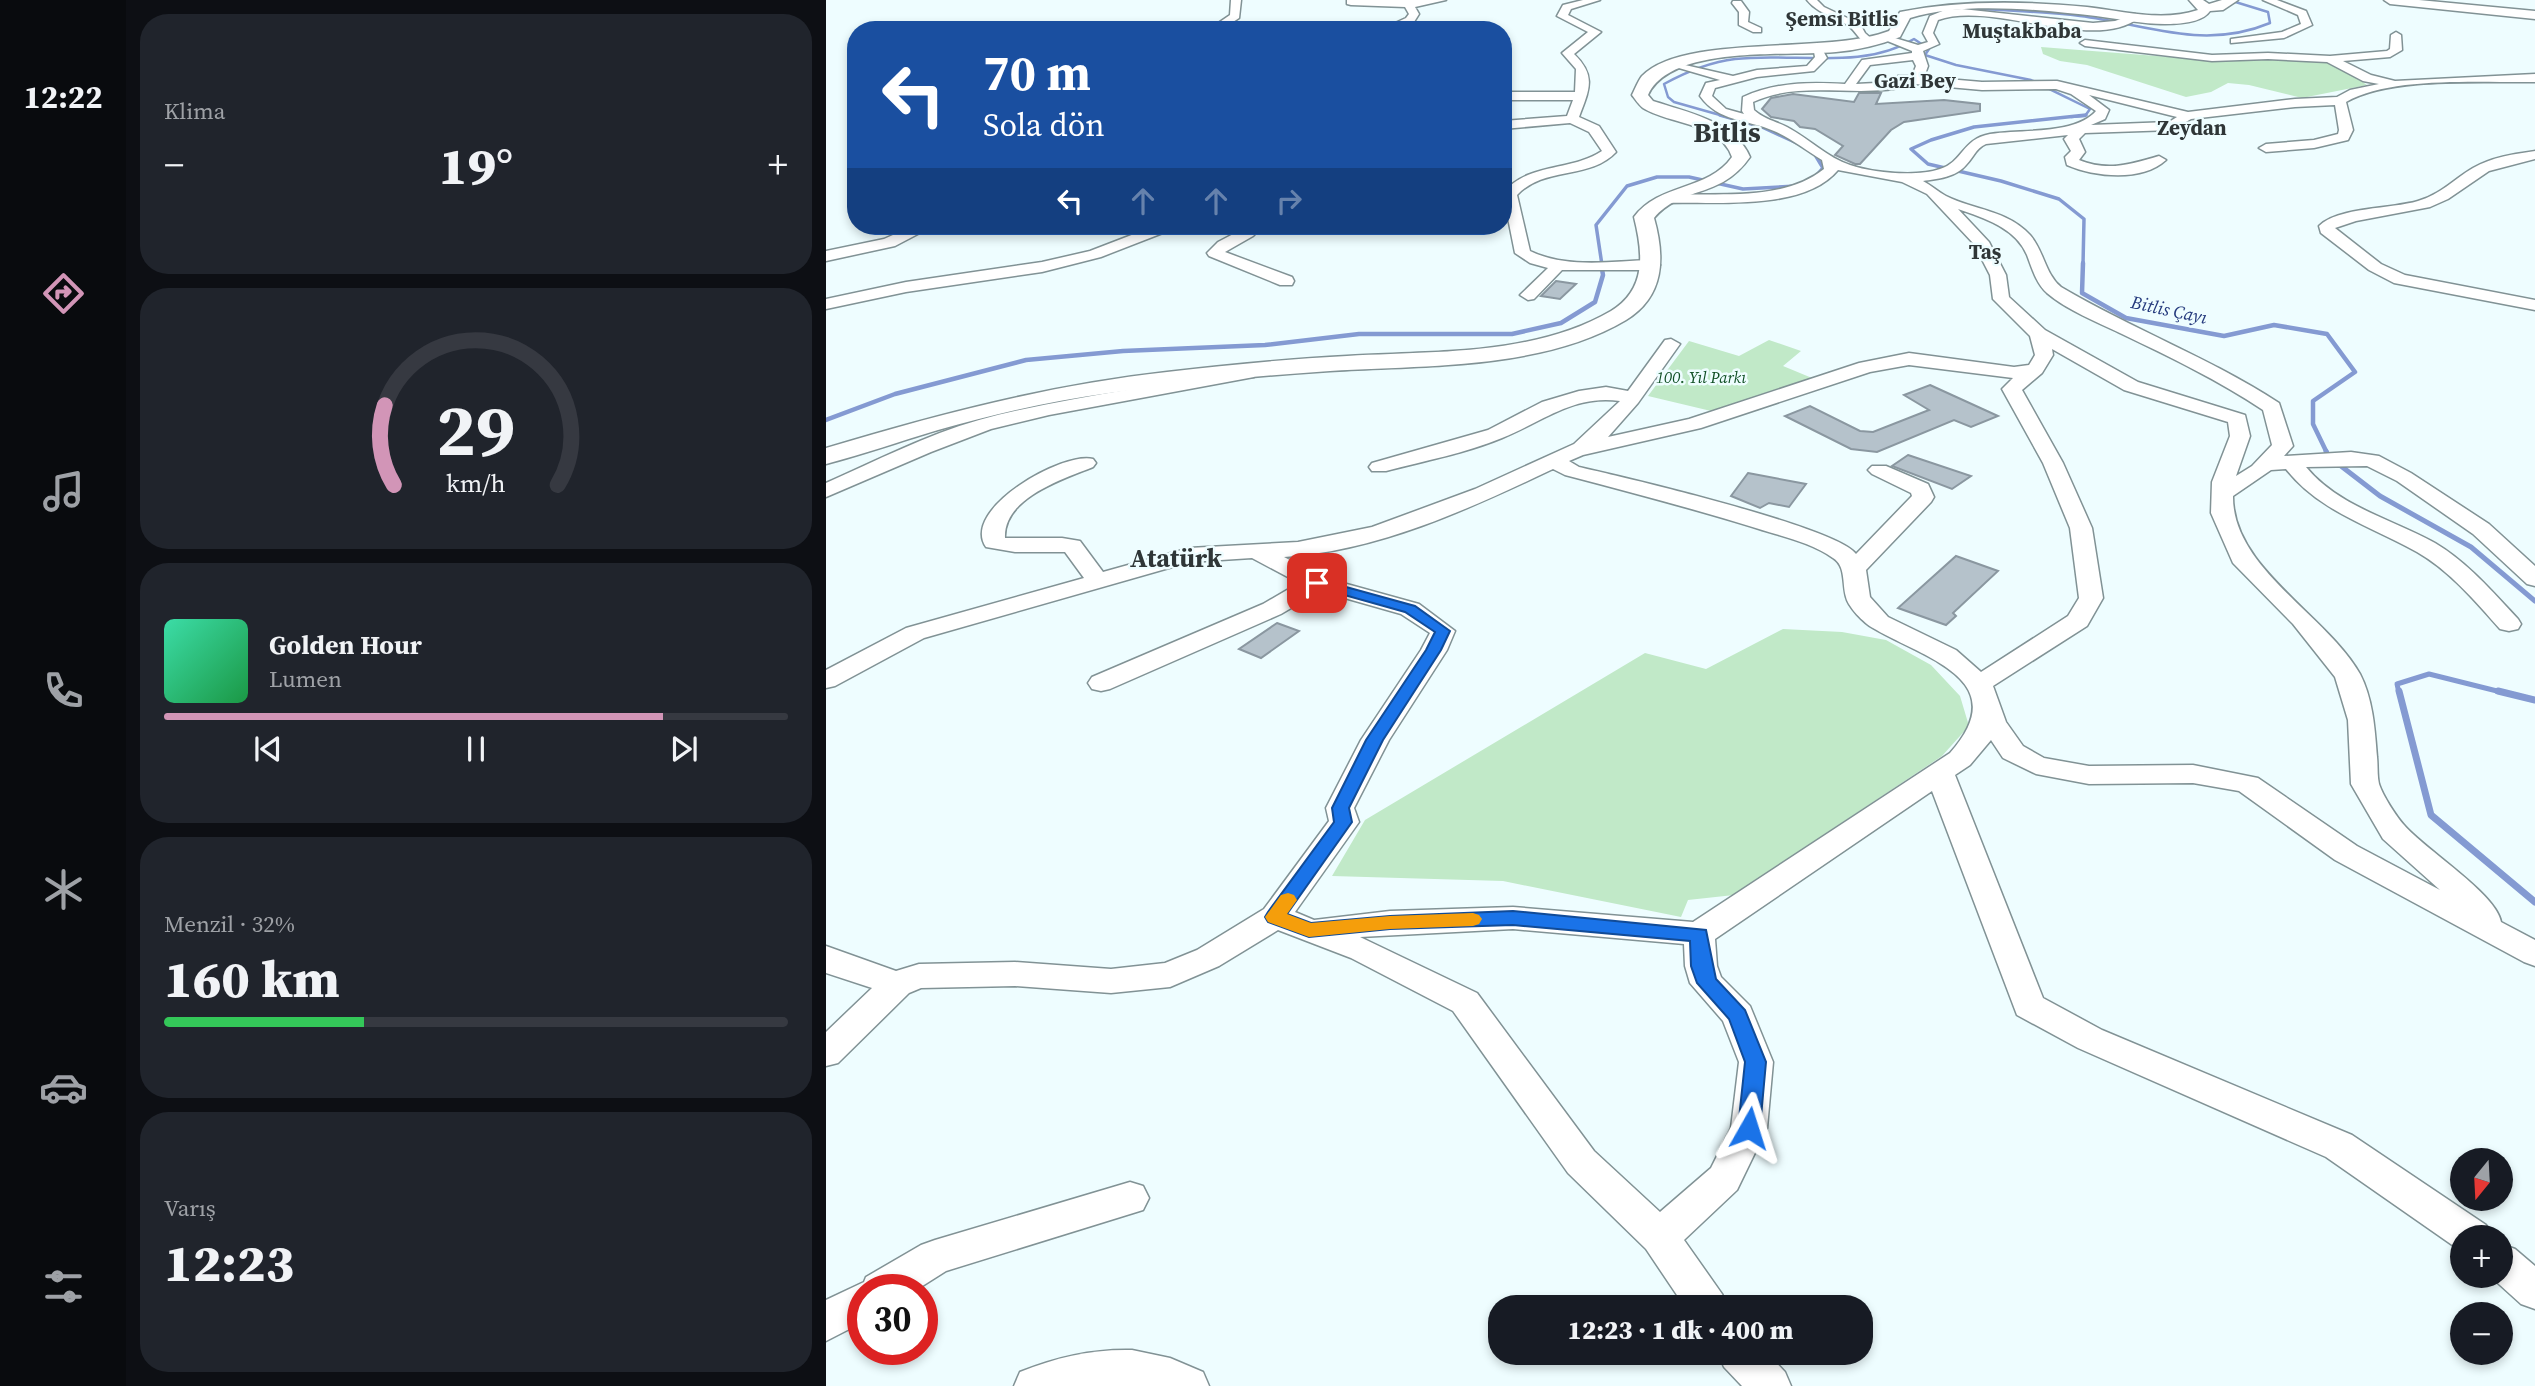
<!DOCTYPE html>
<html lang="tr">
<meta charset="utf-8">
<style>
:root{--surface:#171b24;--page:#20242c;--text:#f1f3f6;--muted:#9ea1a6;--line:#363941;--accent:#d295b7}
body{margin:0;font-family:"Source Serif 4",serif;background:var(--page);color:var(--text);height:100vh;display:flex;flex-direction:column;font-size:26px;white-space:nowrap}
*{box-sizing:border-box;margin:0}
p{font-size:23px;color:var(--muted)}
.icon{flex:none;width:38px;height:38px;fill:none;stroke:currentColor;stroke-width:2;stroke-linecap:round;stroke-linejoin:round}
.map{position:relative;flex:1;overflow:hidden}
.panel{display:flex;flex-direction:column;gap:14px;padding:14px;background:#0d0f14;width:700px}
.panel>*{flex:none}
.guide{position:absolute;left:21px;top:21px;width:665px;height:214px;border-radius:28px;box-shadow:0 4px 10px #0003;background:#1a4fa0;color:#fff;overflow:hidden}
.needle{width:46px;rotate:198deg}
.buttons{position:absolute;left:1624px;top:1148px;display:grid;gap:14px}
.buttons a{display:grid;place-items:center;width:63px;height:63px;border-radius:50%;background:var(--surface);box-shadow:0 4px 10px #0003;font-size:35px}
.speed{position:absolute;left:21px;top:1274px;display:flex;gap:14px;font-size:35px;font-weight:700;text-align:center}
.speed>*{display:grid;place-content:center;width:91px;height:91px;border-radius:50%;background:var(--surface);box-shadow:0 4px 10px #0003;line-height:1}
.speed .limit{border:10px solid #d22;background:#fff;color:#111}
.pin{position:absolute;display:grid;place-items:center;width:60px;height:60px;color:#fff;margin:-30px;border-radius:14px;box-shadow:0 4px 10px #0006}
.me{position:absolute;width:77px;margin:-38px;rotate:6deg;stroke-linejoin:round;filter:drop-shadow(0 0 5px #0008)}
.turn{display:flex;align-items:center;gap:24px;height:147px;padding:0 21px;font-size:32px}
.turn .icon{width:91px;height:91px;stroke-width:2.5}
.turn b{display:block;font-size:49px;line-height:60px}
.lanes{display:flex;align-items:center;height:66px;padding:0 21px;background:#0003;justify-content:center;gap:35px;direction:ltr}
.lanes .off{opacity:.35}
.big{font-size:52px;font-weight:800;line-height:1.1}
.panel .tile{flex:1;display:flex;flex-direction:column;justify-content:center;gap:10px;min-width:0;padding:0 24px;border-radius:28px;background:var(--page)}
.panel .dial{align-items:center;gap:0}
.dial svg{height:182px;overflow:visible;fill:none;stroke:var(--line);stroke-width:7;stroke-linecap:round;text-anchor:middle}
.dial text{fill:var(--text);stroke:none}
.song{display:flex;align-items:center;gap:21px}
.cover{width:84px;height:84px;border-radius:10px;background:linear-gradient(135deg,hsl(160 70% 55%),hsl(140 70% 35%))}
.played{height:7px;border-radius:4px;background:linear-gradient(90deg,var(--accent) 80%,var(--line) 80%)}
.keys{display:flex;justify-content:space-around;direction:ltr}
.heat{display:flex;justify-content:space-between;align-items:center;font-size:38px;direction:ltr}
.charge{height:10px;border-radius:5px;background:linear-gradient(90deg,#34c759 32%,var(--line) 0)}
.trip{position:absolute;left:662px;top:1295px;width:385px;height:70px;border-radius:28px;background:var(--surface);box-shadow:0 4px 10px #0003;font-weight:800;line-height:70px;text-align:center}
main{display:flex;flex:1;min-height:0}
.dock{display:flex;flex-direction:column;width:126px;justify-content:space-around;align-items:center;background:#090b0e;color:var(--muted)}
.dock .icon{width:49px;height:49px}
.dock .current{color:var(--accent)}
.dock b{font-size:32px;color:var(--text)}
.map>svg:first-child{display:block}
.green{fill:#c1e9c8}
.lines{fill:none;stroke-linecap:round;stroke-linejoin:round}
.stream-far4{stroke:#849ad2;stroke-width:2.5}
.stream-far3{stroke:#849ad2;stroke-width:3.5}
.stream-far2{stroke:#849ad2;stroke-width:4.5}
.stream-far1{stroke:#849ad2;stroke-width:5}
.stream{stroke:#849ad2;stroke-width:7}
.building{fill:#b5c2cb;stroke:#8a97a0;stroke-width:2}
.minor-casing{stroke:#819295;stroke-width:3}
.major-casing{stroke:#819295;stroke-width:3}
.minor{fill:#fff;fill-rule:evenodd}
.major{fill:#fff;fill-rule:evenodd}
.route{fill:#1a73e8;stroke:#114b97;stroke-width:2}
.slow{fill:#f59e0b}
.labels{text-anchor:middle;stroke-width:5;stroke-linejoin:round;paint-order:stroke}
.far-park-label{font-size:16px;font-style:italic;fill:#104f25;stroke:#eefdff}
.far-water-label{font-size:18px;font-style:italic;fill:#253a7d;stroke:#eefdff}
.far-district-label{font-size:21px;font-weight:bold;fill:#2f3637;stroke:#eefdff}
.district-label{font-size:26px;font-weight:bold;fill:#2f3637;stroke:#eefdff}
.far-town-label{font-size:28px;font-weight:bold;fill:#2f3637;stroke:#eefdff}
</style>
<main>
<nav class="dock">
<b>12:22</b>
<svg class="icon current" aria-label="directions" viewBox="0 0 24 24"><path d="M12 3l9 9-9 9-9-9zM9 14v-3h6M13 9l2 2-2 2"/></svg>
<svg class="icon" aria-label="music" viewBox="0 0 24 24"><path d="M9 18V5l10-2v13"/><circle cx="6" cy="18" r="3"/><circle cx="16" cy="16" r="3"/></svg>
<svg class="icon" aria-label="phone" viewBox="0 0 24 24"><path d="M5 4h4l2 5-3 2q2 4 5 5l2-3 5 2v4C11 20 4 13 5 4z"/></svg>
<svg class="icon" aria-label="climate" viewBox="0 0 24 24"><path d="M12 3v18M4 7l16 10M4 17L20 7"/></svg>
<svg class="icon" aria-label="car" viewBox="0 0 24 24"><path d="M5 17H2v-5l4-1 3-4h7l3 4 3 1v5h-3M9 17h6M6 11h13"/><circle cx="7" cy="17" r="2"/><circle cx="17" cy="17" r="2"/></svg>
<svg class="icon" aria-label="filters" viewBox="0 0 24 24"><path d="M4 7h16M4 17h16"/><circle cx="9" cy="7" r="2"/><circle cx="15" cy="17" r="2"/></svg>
</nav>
<section class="panel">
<div class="tile"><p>Klima</p>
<div class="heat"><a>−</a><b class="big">19°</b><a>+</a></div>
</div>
<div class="tile dial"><svg viewBox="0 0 100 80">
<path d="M14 69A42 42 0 1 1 86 69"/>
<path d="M14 69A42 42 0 0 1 10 34" stroke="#d295b7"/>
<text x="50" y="56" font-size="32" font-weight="700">29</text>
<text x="50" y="72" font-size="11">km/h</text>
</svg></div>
<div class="tile">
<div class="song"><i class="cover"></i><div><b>Golden Hour</b><p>Lumen</p></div></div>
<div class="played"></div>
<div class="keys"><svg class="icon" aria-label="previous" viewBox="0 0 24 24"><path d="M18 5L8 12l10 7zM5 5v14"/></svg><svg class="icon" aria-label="pause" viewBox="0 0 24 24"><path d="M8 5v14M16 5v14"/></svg><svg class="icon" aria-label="next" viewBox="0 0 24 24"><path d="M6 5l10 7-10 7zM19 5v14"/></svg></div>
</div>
<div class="tile"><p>Menzil · 32%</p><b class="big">160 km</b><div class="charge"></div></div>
<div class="tile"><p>Varış</p><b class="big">12:23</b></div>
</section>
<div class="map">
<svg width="1709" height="1386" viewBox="0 0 1709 1386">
<rect width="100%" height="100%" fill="#eefdff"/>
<g class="green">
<polygon points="1215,47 1369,59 1492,59 1507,63 1541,85 1476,98 1423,85 1402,83 1385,92 1360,97 1261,65 1234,61 1217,54"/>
<polygon points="943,340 975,351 957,366 986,378 885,411 822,396 863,341 913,356"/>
<polygon points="957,629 1016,632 1060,640 1105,665 1134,696 1143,726 1116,756 908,895 862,900 855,917 677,881 506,876 539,820 819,653 880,669"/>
</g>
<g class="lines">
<g class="stream-far4">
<path d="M1141 8C1179 11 1217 11 1254 16 1321 24 1377 51 1444 23L1442 12 1403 0"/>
<path d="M901 117 848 102 842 97 838 84C860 72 884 62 909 59 967 52 1036 71 1088 39L1103 49 1099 55 1130 65 1205 80 1264 109 1259 116 1245 117"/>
</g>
<g class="stream-far3">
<polyline points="894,115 936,127 973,144"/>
<polyline points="988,153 997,168 991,175"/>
<polyline points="776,265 770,225 801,186 831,177 863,177 917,189 970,186"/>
<polyline points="1257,265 1258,219 1233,199 1175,181 1102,164 1085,149 1105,140 1148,127 1260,115"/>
</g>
<g class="stream-far2">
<polyline points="1257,263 1256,293 1300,318 1398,336 1448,325 1501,334 1529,372 1487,401 1487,424 1501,453"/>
<polyline points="0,420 69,394 200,360 297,351 439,345 533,334 686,334 735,323 769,302 777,275 775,263"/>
</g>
<g class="stream-far1">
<polyline points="1500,451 1502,456 1554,496 1645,547 1709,601"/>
<polyline points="1573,693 1571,684 1603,674 1679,693"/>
</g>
<g class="stream">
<polyline points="1573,691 1605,815 1709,902"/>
<polyline points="1672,691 1709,700"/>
</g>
</g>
<g class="building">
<polygon points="1033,93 1055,93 1050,104 1118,100 1154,104 1154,111 1078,122 1065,130 1034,164 1029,164 1009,155 1017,146 989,129 974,127 968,121 945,117 936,109 945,98 967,94 1028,102"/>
<polygon points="730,281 750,284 734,299 715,296"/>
<polygon points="1104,385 1172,416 1145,427 1128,420 1051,452 1025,449 959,416 984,406 1034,431 1047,432 1103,410 1078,395"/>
<polygon points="1082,455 1145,476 1126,489 1066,466"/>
<polygon points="922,473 980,484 963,507 943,503 934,508 905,496"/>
<polygon points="1130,556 1172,571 1127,613 1130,616 1120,625 1072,608"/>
<polygon points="451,623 473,631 435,658 413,649"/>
</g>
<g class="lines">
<g class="minor-casing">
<g id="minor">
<polygon points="405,0 415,0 413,18 395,30 382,30 404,15"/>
<polygon points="521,0 620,0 589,7 593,14 588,22 625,30 578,26 569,30 554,30 580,18 583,14 579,7 525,5 521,4"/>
<path d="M757 0H774L745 9 742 15 775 32 748 54C771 76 763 90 753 117L773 126 790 152C764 180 718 166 691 195L704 251C741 269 786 261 826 260L834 265 826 270H736L708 299 702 300 694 295 722 268 704 263 689 253 677 193C703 162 744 172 776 151L763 132 744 123 677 129V121L741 116 747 100H677V92H749L750 69 736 53 762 32 731 16 737 5Z"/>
<path d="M981 0H991L998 7 1034 24 1039 33 1048 41 1039 43C1032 38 1030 32 1024 27 1010 16 993 15 981 0Z"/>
<polygon points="1437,0 1451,0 1480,11 1486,25 1458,38 1405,43 1405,39 1456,32 1475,24 1472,15"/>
<polygon points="907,1 915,1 923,12 922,22 935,28 935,32 927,32 913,25 913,12 906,3"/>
<path d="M1136 9 1267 23 1289 21 1309 14 1314 17C1268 54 1166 0 1112 20L1107 33 1113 44 1097 51 1102 66 1098 77 1156 82 1231 81 1362 112 1469 99 1511 97 1524 90 1553 84 1537 81 1501 62 1442 59 1386 61 1259 46 1254 43 1259 40 1386 55 1442 53 1504 56 1561 51 1564 49 1565 35 1570 32 1575 35 1576 50 1564 57 1517 61 1545 75 1569 81 1709 74V82C1656 83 1565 76 1520 102L1527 130 1522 140 1488 148 1440 152 1433 148 1440 144 1488 140 1512 134 1513 130 1509 105 1469 107 1365 119 1346 130 1259 133 1253 139 1259 152 1253 160C1282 172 1305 164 1333 156L1340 160C1316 182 1269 177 1241 165L1239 157 1245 151 1238 139 1242 135 1160 144C1149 149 1148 157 1140 165 1130 177 1112 179 1097 181 1105 185 1112 192 1120 196 1148 210 1181 210 1204 235 1218 251 1219 274 1235 287 1306 329 1384 358 1453 403L1467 446 1458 456 1525 452 1553 456 1585 473 1663 524 1709 566V586L1701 584 1647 534 1571 481 1541 466 1480 467C1513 507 1566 519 1609 543 1641 562 1666 591 1692 619L1695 624 1692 629 1683 631 1674 629C1649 601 1624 571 1591 552 1545 526 1494 512 1460 469L1445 470 1407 496C1406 568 1501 615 1534 674 1547 699 1549 730 1551 757 1552 766 1551 776 1553 784 1557 796 1570 816 1578 825 1597 848 1671 894 1675 922L1709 940V966L1698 962 1509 860 1413 791 1367 783 1263 784 1210 774 1177 758 1165 740 1144 765 1129 775 1217 998 1276 1030 1526 1135 1660 1225 1665 1237H1636V1251L1632 1249 1500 1157 1252 1048 1191 1015 1106 791 889 939 891 966 895 977 924 1006 947 1062 941 1128 911 1190 858 1240 896 1294 902 1307H859L820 1249 742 1173 627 1011 525 958 452 930 393 966 344 987 285 993 189 986 95 988 83 993 12 1063 0 1066V1032L46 988 0 973V946L70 971 93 964 189 962 285 969 339 963 371 950 438 909 503 821 500 808 535 740 595 650 604 633 575 614 494 591 455 614 284 689 275 691 266 689 262 683 266 677 437 604 473 583 426 558 364 562 98 638 9 686 0 688V670L80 628 258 578 239 552H189L160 547C134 509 238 451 267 459L270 463 267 467C237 479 177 498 179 538H236L254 541 277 572 363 548 472 542 546 527 649 489 748 444 794 401C748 394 716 422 676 438 640 453 598 461 560 471H546L543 467 546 463 662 430 716 402 753 391 780 387 802 391 839 340 845 339 854 344 812 403 782 437 863 419 1033 363 1083 353 1188 367 1203 365 1209 355 1204 336 1167 299 1164 275 1148 244 1101 194 1076 182 1012 170C977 212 888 201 838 203L831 199 838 195C890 192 955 203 998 169L996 160C981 151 965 138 948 131 921 119 892 122 874 96L880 83 894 80 846 66V62L907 76 931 70 981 66 989 57 987 47H995L1001 58 988 71 931 77 889 88 886 96 900 109 918 114 916 111 917 97C951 82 982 82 1019 84L1036 60 1086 53V51L1054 38 1059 35 1092 45 1102 42 1097 33 1104 16 1119 10ZM1087 60 1090 66 1086 76H1072L1069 82 1030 84 1044 65ZM1089 84 1156 90 1230 89 1245 94 1270 111C1249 135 1195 129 1164 134 1136 139 1137 162 1114 169 1091 177 1047 173 1024 165 1002 158 982 138 961 127 949 121 938 119 928 110L927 102C979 78 1035 101 1089 84ZM1263 95 1351 117 1343 122 1265 125 1279 119 1283 110ZM1132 209C1158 218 1190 228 1201 255 1206 268 1210 283 1221 293 1241 310 1271 322 1296 334 1344 357 1392 380 1437 410L1446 445 1426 466 1410 476 1424 436 1419 415 1312 382 1219 330 1183 297 1180 275 1163 242ZM1226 349 1298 390 1402 422 1404 436 1386 482 1385 513 1407 563 1467 624 1509 677 1522 720 1525 784 1557 839 1614 890 1531 846 1432 778 1367 765 1263 766 1218 758 1197 746 1180 722 1167 686 1261 626 1277 598 1266 528 1237 463 1196 390 1216 373 1227 355ZM1083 365 1187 378 1176 389 1217 463 1244 528 1253 598 1242 616 1155 672 1130 650 1062 617 1044 597 1040 570 1105 502 1108 497 1102 484 1060 466H1046L1042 470 1046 474 1085 493 1086 496 1030 554C1011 527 797 477 753 467L743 461 757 455 875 428 1044 372ZM727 469 739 475C804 492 869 509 933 529 958 537 986 543 1007 558 1020 566 1016 583 1020 597 1022 607 1038 623 1047 628 1097 658 1190 679 1124 753L867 922 687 907 564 911 488 920 469 912 533 822 528 808 563 740 621 650 629 631 593 604 499 578 458 557C552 551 643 509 727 469ZM687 929 858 944 859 966 864 983 897 1021 913 1062 905 1128 885 1168 834 1212 768 1151 651 993 534 937Z"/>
<path d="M1709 151V159L1663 171 1622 199 1604 207 1530 221 1509 228 1555 264 1579 275 1709 300V310L1568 283 1543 270 1495 233 1493 226C1512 207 1566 209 1592 201 1614 195 1628 179 1647 168 1666 157 1688 154 1709 151Z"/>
<polygon points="87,226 107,226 69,246 0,261 0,251 58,239"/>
<polygon points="329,226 350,226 347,229 275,257 216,272 80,292 0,309 0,299 80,282 216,262 264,251"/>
<polygon points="411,226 431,226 434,229 427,236 399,252 466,277 468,281 466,285 454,285 383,256 381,253 392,242 415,230"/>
<path d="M421 367 430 373 428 377 223 415 165 429 105 452 0 497V483C50 461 100 435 153 420 241 396 332 388 421 367Z"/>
<polygon points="304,1182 317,1186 323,1198 317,1210 120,1271 90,1290 37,1290 37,1322 0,1341 0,1300 38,1282 40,1277 95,1245 109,1240"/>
<polygon points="1675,1244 1689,1249 1709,1266 1709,1309 1695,1304 1664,1276 1675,1276"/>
<path d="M306 1350 344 1358 377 1372 383 1386H188L194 1372C231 1357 266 1349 306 1350Z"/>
<polygon points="892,1353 941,1353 959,1372 965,1386 916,1386 898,1367"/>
</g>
</g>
<g class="major-casing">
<g id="major">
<path d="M1363 0H1377L1383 4 1396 0H1412L1397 10 1384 11C1376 23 1353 24 1339 24 1316 24 1293 19 1270 16 1214 10 1138 1 1084 18L1074 37C1053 45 1032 50 1010 52 961 57 846 44 822 95L827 101C860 112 909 121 924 157 894 200 856 185 828 218 839 257 839 296 800 320 716 370 598 365 504 371 430 376 356 383 283 393 225 401 168 414 112 430 75 441 38 454 0 464V448C113 414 224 385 341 372 401 365 461 359 521 356 607 351 708 356 785 311 821 289 817 253 808 217 833 183 882 191 906 157 894 122 844 125 817 108 813 105 809 99 806 95 809 89 812 81 816 76 858 33 1001 55 1063 31L1074 12C1133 0 1201 1 1261 7 1297 11 1336 22 1372 10Z"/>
<polygon points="1558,0 1593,0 1709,11 1709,19 1564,4"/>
</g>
</g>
<use href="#minor" class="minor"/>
<use href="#major" class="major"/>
</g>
<polygon class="route" points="491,579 589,606 624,631 615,650 557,740 523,808 526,822 461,914 485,923 564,916 687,911 880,930 890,979 919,1010 940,1062 934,1128 930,1134 923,1137 915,1134 912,1128 919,1062 903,1019 871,983 865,966 864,941 687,925 564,929 483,937 442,922 439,917 442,912 508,822 506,808 540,740 600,650 609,632 579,612 486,586 484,583 486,580"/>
<polygon class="slow" points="462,893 468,895 471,900 461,914 485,923 564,916 647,913 653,915 656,919 653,924 647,926 564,929 483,937 442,922 439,917 455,895"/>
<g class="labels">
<g class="far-park-label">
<text x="875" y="383">100. Yıl Parkı</text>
</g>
<g class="far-water-label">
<text transform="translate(1343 310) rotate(12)" y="6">Bitlis Çayı</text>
</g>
<g class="far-district-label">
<text x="1016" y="26">Şemsi Bitlis</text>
<text x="1196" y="38">Muştakbaba</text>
<text x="1089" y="88">Gazi Bey</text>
<text x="1366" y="135">Zeydan</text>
<text x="1159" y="259">Taş</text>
</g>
<g class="district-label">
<text x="350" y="567">Atatürk</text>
</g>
<g class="far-town-label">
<text x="901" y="142">Bitlis</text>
</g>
</g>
</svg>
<div class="buttons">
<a><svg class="needle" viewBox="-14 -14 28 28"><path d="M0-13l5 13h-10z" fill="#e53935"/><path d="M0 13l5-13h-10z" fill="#9ea1a6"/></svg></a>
<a>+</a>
<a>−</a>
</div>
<div class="speed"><div class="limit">30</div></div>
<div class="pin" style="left:491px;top:583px;background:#d93025"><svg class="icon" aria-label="arrive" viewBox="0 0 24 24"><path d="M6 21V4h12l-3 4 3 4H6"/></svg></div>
<svg class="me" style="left:923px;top:1128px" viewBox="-20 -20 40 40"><path d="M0-17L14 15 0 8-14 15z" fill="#1a73e8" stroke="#fff" stroke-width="4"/></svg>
<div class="trip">12:23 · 1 dk · 400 m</div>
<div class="guide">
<div class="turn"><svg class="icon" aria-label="left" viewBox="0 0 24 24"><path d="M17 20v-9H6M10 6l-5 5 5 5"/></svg><div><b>70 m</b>Sola dön</div></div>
<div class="lanes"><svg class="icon" aria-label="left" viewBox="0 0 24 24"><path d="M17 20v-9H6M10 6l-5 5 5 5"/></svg><svg class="icon off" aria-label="ahead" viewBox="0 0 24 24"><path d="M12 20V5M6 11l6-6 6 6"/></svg><svg class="icon off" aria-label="ahead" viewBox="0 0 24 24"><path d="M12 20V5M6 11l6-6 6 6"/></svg><svg class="icon off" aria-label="right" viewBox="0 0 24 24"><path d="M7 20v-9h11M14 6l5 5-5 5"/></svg></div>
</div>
</div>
</main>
